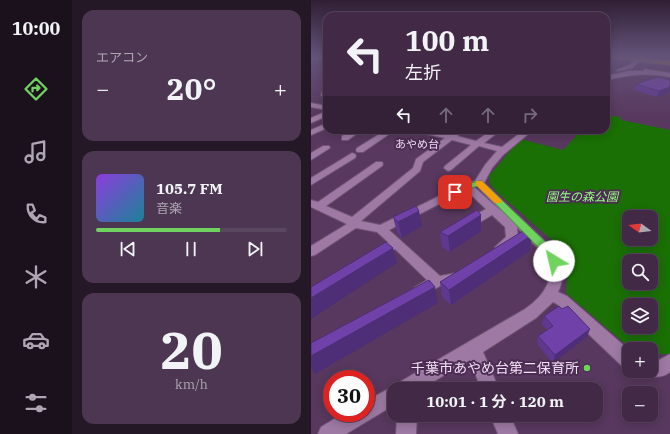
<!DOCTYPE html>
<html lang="ja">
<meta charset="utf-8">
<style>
:root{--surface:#422a46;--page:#4c3651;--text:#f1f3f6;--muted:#aea7b3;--line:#5a465f;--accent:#70d35f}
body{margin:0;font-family:"IBM Plex Serif","Noto Sans JP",serif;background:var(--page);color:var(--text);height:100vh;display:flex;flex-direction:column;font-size:15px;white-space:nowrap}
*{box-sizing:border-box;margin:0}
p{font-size:13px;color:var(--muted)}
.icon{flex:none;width:22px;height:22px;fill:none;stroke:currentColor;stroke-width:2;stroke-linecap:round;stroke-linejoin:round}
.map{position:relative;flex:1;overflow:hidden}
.details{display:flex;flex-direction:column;gap:10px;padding:10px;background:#241726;width:239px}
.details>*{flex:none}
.banner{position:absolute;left:12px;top:12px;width:287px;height:122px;border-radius:12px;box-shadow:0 2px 10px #0003,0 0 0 1px var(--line);background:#422a46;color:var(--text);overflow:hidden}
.needle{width:26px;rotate:285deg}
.fabs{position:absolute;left:311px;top:210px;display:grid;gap:8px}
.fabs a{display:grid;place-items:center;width:36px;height:36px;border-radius:8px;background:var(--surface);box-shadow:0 2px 10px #0003,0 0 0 1px var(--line);font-size:20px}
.speed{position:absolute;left:12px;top:370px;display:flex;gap:8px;font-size:20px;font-weight:700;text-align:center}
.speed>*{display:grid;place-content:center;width:52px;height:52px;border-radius:50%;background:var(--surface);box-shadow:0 2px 10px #0003,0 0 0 1px var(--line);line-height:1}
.speed .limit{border:6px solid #d22;background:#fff;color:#111}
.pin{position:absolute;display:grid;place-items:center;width:34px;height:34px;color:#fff;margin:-17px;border-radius:8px;box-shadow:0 2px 6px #0006}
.me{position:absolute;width:44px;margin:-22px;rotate:324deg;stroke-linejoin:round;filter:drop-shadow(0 0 3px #0008)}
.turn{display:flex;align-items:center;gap:14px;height:84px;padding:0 16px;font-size:18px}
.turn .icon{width:52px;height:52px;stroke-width:2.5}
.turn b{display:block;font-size:28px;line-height:34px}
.lanes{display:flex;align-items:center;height:38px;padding:0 16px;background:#0003;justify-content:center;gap:20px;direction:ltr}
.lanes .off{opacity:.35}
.big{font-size:30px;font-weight:700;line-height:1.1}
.details .tile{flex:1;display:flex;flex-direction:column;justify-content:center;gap:6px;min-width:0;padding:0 14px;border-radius:12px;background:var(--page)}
.details .dial{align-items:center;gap:0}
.dial b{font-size:52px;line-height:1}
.song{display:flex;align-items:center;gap:12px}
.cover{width:48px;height:48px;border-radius:6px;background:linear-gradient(135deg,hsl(270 70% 55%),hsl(190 70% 35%))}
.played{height:4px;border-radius:2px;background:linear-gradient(90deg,var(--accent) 65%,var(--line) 65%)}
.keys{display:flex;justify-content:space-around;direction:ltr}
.heat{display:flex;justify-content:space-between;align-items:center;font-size:22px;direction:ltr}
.trip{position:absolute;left:76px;top:382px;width:216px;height:40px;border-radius:12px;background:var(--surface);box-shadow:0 2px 10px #0003,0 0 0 1px var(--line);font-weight:700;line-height:40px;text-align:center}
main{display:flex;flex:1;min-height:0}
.tabs{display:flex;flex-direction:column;width:72px;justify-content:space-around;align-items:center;background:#1a111c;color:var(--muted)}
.tabs .icon{width:28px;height:28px}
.tabs .selected{color:var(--accent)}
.tabs b{font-size:18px;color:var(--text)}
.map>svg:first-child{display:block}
.green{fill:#1a7004;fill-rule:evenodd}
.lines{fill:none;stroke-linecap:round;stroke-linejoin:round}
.minor-casing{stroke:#6f5474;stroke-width:2}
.highway-casing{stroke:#6f5474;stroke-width:2}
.minor{fill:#9d79a3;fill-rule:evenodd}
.highway{fill:#9e7b3a;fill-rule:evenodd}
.wall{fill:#5f3891}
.shaded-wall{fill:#4e2e76}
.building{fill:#6f41a9;stroke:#4e2e76}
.route{fill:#70d35f;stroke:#49893e}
.slow{fill:#f59e0b}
.poi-dot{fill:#70d35f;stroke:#4d2d53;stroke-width:1.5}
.labels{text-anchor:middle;stroke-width:4;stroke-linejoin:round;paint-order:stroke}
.far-neighbourhood-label{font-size:11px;fill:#f2dff6;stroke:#4d2d53}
.park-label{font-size:12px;font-style:italic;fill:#92fd80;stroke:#4d2d53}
.near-poi-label{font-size:14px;fill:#f2dff6;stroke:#4d2d53;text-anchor:end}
</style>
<main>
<nav class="tabs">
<b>10:00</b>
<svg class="icon selected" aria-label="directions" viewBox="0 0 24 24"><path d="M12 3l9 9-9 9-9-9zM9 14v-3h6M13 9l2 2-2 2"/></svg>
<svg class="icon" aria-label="music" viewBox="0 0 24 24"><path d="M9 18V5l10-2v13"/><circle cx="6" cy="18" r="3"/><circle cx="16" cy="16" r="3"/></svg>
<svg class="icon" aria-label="phone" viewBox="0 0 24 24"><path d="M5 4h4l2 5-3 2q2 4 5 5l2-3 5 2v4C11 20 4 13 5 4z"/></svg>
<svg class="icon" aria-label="climate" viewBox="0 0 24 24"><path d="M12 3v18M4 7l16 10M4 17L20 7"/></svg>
<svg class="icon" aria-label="car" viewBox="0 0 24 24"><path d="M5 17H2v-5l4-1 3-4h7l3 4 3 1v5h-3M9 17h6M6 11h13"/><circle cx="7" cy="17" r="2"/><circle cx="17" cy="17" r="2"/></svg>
<svg class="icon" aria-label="filters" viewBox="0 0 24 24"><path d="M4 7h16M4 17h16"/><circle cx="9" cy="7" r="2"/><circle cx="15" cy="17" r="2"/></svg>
</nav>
<section class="details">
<div class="tile"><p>エアコン</p>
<div class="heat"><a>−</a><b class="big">20°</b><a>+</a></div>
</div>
<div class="tile">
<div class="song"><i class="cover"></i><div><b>105.7 FM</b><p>音楽</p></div></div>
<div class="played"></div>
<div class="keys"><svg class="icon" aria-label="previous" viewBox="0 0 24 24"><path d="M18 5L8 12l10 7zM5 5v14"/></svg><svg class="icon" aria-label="pause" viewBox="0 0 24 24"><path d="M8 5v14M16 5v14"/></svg><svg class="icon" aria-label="next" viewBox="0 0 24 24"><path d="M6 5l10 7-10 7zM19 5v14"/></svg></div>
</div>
<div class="tile dial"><b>20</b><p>km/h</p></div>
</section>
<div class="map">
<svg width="359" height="434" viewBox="0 0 359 434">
<rect width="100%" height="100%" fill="#58385e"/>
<path class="green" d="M295 115 309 117 310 120 359 130V354H340V349H320L255 293 257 267 249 247 187 193 179 184 178 176 209 139 252 150 271 130H295ZM318 217H340V239H318ZM318 261H340V283H318ZM318 305H340V327H318Z"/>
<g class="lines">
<g class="minor-casing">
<g id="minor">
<polygon points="13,56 16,56 16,58 0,60 0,58"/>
<polygon points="329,56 333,56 321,68 307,71 305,70 317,66"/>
<path d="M333 69 359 73V77C336 72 318 75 295 80V76L318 71H333Z"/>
<polygon points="16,84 16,101 10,95 13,86"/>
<polygon points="0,103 16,106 16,110 0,107"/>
<polygon points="16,111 16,116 0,123 0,118"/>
<polygon points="16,123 16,128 0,135 0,130"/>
<polygon points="42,130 51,130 37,140 31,140 31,136"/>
<polygon points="75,130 84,130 52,152 46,152 45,150 46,148"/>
<path d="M105 130H118L139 135 145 130H154L146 136 165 141 181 130H190L173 143 191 147 213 130H222L192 155 181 168 173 183 242 249C250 263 255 277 247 292L256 296 318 350V369L312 367 246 304 242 302 225 318 172 352 188 389H170L159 360 110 389H83V405L35 434H7L10 427 33 413H55V401L83 386 85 387 87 383 214 309C232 297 249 275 232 254 224 244 214 236 206 227 206 231 208 237 206 240 203 247 192 252 186 250L184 247 195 237 194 227 181 215 161 227H153L151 224 153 221 175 209 155 190 78 230 129 276 145 273 150 274 152 278 147 284 129 286 109 297 104 295 102 291 104 287 116 280 84 249C77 253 71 260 63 257L61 254 63 251 77 242 66 232 45 228 4 255 0 256V246L36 224 0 207V200L7 202 65 162H71L72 164 71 166 15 206 41 217 102 168 105 159 134 138 106 132ZM141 140 160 145 134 166 133 168 137 171 140 170 168 146 186 151 174 165 164 181 153 184 69 225 50 221 109 171 112 162ZM166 186 191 212 163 187Z"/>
<polygon points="12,146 18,146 19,148 0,160 0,153"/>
<polygon points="41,153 44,154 45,156 44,158 0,185 0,178"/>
<path d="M359 354V372C351 378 343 378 334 374L333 371H340V360H348Z"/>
<polygon points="86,415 106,415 105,434 85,434"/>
<polygon points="179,415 199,415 207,434 187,434"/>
</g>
</g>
<g class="highway-casing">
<polygon id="highway" points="297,56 314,56 359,61 359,65 300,58"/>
</g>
<use href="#minor" class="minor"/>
<use href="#highway" class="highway"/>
</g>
<g class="wall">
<polygon points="359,80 359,92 346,97 323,90 325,84"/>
<polygon points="170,215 170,231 139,252 131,247 129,232"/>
<polygon points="82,217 111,226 91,238 86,232"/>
<polygon points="219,251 140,305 131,297 129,282"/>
<polygon points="233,316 276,337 242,363 226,344 227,336 236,330 231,324"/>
</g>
<g class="shaded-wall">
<polygon points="359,87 359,92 346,97 348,91"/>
<polygon points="108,211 111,226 91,238 87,222"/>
<polygon points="170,215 170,231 139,252 137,236"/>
<polygon points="221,235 219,251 140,305 138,290"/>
<polygon points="82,248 86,263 0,319 0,298"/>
<polygon points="124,287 127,303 4,374 0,368 0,356"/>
<polygon points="279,329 276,337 242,363 244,355"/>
</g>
<g class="building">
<polygon points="347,77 359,80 359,87 348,91 325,84"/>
<polygon points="105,206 108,211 87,222 82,217"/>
<polygon points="166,210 170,215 137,236 129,232"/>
<polygon points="212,231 221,235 138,290 129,282"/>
<polygon points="75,242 82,248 0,298 0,287"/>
<polygon points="118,280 124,287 0,356 0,343"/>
<polygon points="248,306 251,309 257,306 279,329 244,355 227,336 242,326 233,316"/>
</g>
<linearGradient id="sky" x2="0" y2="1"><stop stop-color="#301f34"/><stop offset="0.48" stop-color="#645379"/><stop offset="1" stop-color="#645379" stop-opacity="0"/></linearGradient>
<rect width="359" height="116" fill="url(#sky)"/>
<polygon class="route" points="168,181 171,181 242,249 249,261 247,264 239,264 234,254 167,186 144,194 140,192 154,184"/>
<polygon class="slow" points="165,181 171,181 191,201 190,203 184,203 165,185"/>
<circle class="poi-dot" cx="276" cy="368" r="4"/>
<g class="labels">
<g class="far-neighbourhood-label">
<text x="106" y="148">あやめ台</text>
</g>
<g class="park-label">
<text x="271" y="201">園生の森公園</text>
</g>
<g class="near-poi-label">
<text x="268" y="373">千葉市あやめ台第二保育所</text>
</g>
</g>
</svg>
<div class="fabs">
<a><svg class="needle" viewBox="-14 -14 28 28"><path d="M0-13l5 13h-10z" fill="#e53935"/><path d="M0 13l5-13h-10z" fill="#aea7b3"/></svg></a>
<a><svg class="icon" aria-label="search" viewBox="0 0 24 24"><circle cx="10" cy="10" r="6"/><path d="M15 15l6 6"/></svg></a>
<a><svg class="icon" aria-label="layers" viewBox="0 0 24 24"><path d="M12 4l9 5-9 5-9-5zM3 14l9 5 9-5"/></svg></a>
<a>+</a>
<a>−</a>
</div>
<div class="speed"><div class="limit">30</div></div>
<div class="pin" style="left:144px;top:192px;background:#d93025"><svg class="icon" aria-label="arrive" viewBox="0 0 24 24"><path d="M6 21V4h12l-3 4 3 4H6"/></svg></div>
<svg class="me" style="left:243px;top:261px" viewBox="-20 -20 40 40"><circle r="19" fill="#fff"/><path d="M0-13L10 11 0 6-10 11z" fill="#70d35f"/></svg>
<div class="trip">10:01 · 1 分 · 120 m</div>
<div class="banner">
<div class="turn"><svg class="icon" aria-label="left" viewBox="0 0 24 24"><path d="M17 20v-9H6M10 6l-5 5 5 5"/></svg><div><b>100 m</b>左折</div></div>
<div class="lanes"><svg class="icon" aria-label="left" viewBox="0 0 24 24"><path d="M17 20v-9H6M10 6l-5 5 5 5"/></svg><svg class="icon off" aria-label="ahead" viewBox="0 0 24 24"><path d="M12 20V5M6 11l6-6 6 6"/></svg><svg class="icon off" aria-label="ahead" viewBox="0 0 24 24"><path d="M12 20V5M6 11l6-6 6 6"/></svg><svg class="icon off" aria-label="right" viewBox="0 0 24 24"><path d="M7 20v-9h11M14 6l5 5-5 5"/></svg></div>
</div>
</div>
</main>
